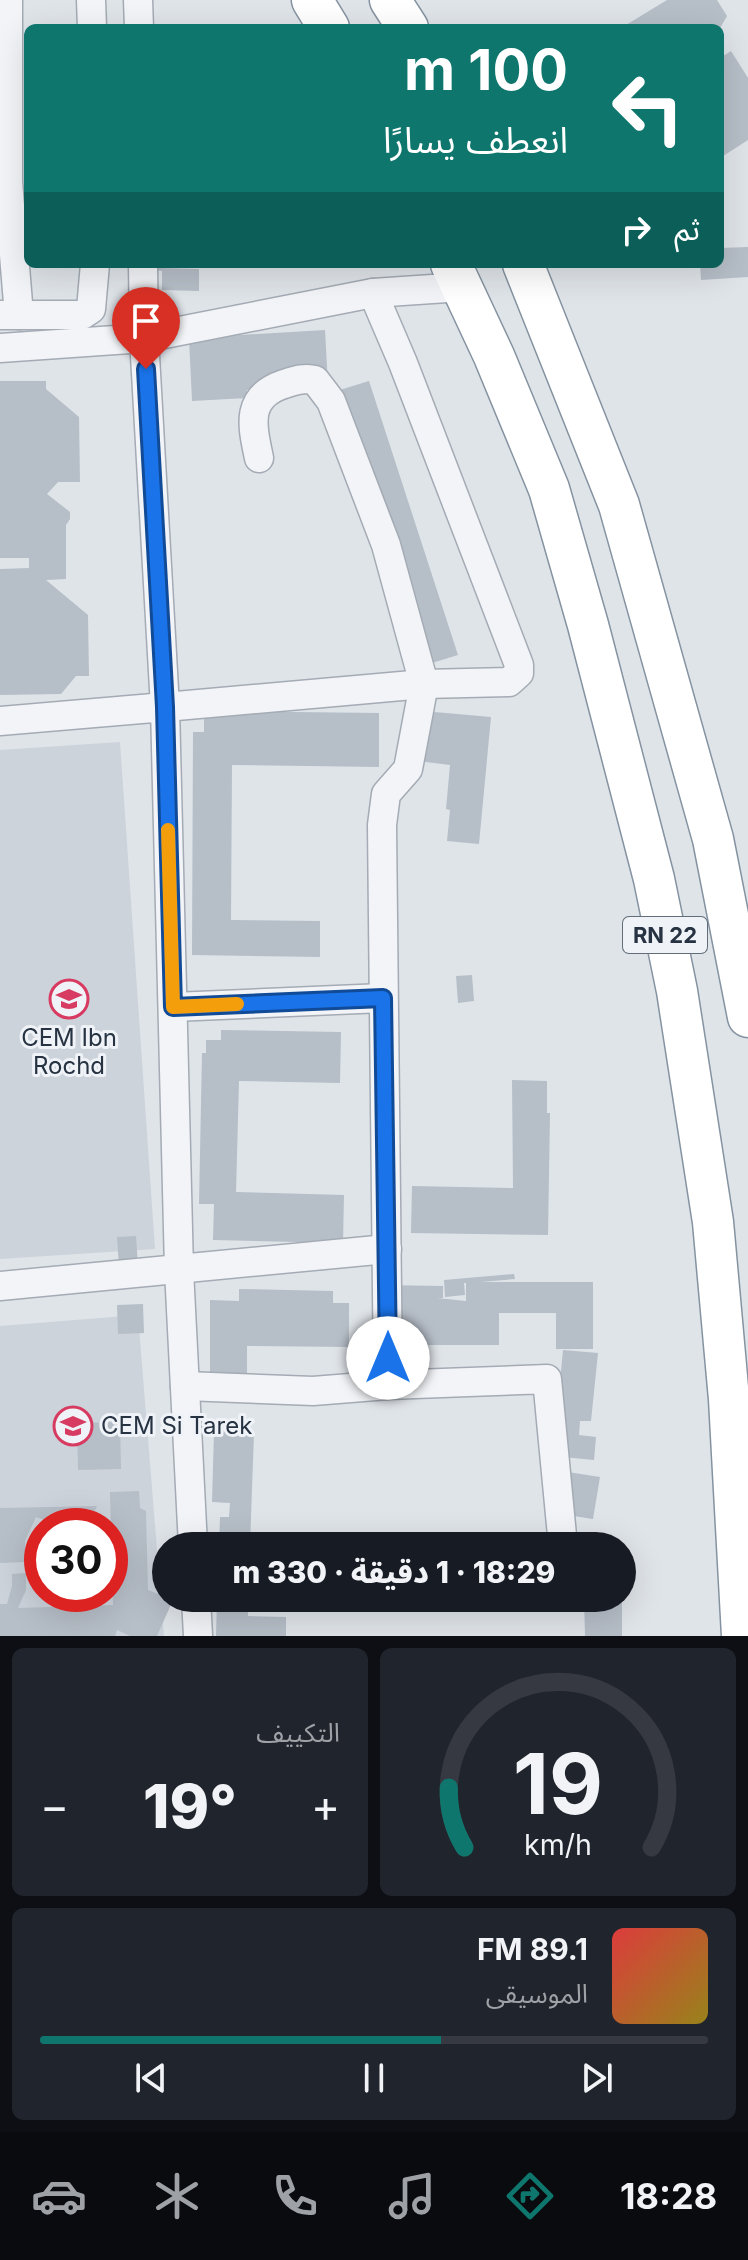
<!DOCTYPE html>
<html lang="ar">
<meta charset="utf-8">
<style>
:root{--surface:#171b24;--page:#20242c;--text:#f1f3f6;--muted:#9ea1a6;--line:#363941;--accent:#0f766e}
body{margin:0;font-family:Inter,"Noto Sans Arabic",sans-serif;background:var(--page);color:var(--text);direction:rtl;height:100vh;display:flex;flex-direction:column;font-size:30px;white-space:nowrap}
*{box-sizing:border-box;margin:0}
p{font-size:26px;color:var(--muted)}
.icon{flex:none;width:44px;height:44px;fill:none;stroke:currentColor;stroke-width:2;stroke-linecap:round;stroke-linejoin:round}
.map{position:relative;height:1636px;overflow:hidden;direction:ltr}
.drawer{display:flex;flex-direction:column;gap:12px;padding:12px;background:#0d0f14;flex:1}
.drawer>*{flex:none}
.top-card{position:absolute;left:24px;top:24px;width:700px;height:244px;border-radius:12px;box-shadow:0 8px 32px #0002;direction:rtl;background:#0f766e;color:#fff;overflow:hidden}
.speed{position:absolute;left:24px;top:1508px;display:flex;gap:16px;font-size:40px;font-weight:700;text-align:center}
.speed>*{display:grid;place-content:center;width:104px;height:104px;border-radius:50%;background:var(--surface);box-shadow:0 8px 32px #0002;line-height:1}
.speed .limit{border:12px solid #d22;background:#fff;color:#111}
.pin{position:absolute;display:grid;place-items:center;width:68px;height:68px;color:#fff;margin:-82px -34px;border-radius:50% 50% 50% 0;rotate:-45deg;box-shadow:0 0 8px #0007}
.pin .icon{rotate:45deg}
.me{position:absolute;width:88px;margin:-44px;rotate:0deg;stroke-linejoin:round;filter:drop-shadow(0 0 6px #0008)}
.turn{display:flex;align-items:center;gap:28px;height:168px;padding:0 24px;font-size:36px}
.turn .icon{width:104px;height:104px;stroke-width:2.5}
.turn b{display:block;font-size:56px;line-height:68px}
.then{display:flex;align-items:center;height:76px;padding:0 24px;background:#0003;gap:16px;font-size:30px}
.big{font-size:60px;font-weight:800;line-height:1.1}
.drawer .card{flex:1;display:flex;flex-direction:column;justify-content:center;gap:12px;min-width:0;padding:0 28px;border-radius:12px;background:var(--page)}
.drawer .dial{align-items:center;gap:0}
.dial svg{height:208px;overflow:visible;fill:none;stroke:var(--line);stroke-width:7;stroke-linecap:round;text-anchor:middle}
.dial text{fill:var(--text);stroke:none}
.song{display:flex;align-items:center;gap:24px}
.cover{width:96px;height:96px;border-radius:12px;background:linear-gradient(135deg,hsl(0 70% 55%),hsl(50 70% 35%))}
.played{height:8px;border-radius:4px;background:linear-gradient(90deg,var(--accent) 60%,var(--line) 60%)}
.keys{display:flex;justify-content:space-around;direction:ltr}
.heat{display:flex;justify-content:space-between;align-items:center;font-size:44px;direction:ltr}
.drawer .tiles{flex:1;display:grid;gap:12px;grid-template-columns:1fr 1fr}
.card:last-child{grid-column:span 2}
.trip{position:absolute;left:152px;top:1532px;width:484px;height:80px;border-radius:40px;background:var(--surface);box-shadow:0 8px 32px #0002;font-weight:800;line-height:80px;text-align:center;direction:rtl}
.menu{display:flex;height:128px;justify-content:space-around;align-items:center;background:#090b0e;color:var(--muted)}
.menu .icon{width:56px;height:56px}
.menu .active{color:var(--accent)}
.menu b{font-size:36px;color:var(--text)}
.map>svg:first-child{display:block}
.built{fill:#cdd3db;fill-rule:evenodd}
.building{fill:#b6bec7}
.lines{fill:none;stroke-linecap:round;stroke-linejoin:round}
.minor-casing{stroke:#a4abb4;stroke-width:31}
.highway-casing{stroke:#8593a1;stroke-width:43}
.minor{stroke:#f2f4f7;stroke-width:28}
.highway{stroke:#fff;stroke-width:40}
.route-casing{stroke:#114b97;stroke-width:20}
.route{stroke:#1a73e8;stroke-width:14}
.slow{stroke:#f59e0b;stroke-width:14}
.labels{text-anchor:middle;stroke-width:6;stroke-linejoin:round;paint-order:stroke}
.shield{fill:#eff3f7;stroke:#636d78;stroke-width:2}
.shield-label{font-size:22px;font-weight:bold;fill:#273342}
.poi-label{font-size:24px;fill:#273342;stroke:#eff3f7}
</style>
<div class="map">
<svg width="748" height="1636" viewBox="0 0 748 1636">
<rect width="100%" height="100%" fill="#dfe4e9"/>
<g class="built">
<polygon points="120,742 155,1249 0,1259 0,750"/>
<path d="M138 1315 164 1636H0V1326ZM42 1526H110V1594H42Z"/>
</g>
<g class="building">
<polygon points="667,0 717,0 727,16 720,28 621,28"/>
<polygon points="731,51 748,78 748,140 720,158 720,58"/>
<polygon points="748,247 748,277 701,280 700,264 720,264 720,248"/>
<polygon points="144,264 160,264 160,268 199,269 199,291 162,290 162,271 144,270"/>
<polygon points="325,330 328,385 247,390 247,398 192,401 189,338"/>
<polygon points="0,381 46,381 46,389 79,417 80,482 58,482 47,494 70,512 70,519 66,525 66,579 46,580 88,615 89,676 76,676 61,694 0,695 0,569 29,568 29,558 0,558"/>
<polygon points="369,381 458,655 419,667 330,393"/>
<polygon points="204,711 379,713 379,767 232,765 231,920 320,921 320,957 192,955 193,732 204,732"/>
<polygon points="423,711 491,717 479,844 447,841 450,810 446,809 450,765 418,761"/>
<polygon points="472,975 474,1001 458,1003 456,976"/>
<polygon points="221,1030 341,1032 340,1083 239,1081 236,1192 344,1195 343,1243 213,1240 214,1204 199,1204 202,1053 206,1053 206,1040 221,1040"/>
<polygon points="512,1080 547,1081 547,1113 550,1113 548,1235 411,1233 412,1186 513,1188"/>
<polygon points="136,1236 138,1266 119,1267 117,1237"/>
<polygon points="514,1274 515,1279 481,1282 593,1282 593,1349 556,1349 556,1313 499,1313 499,1345 381,1345 380,1285 443,1286 443,1298 437,1298 466,1301 466,1283 464,1283 465,1295 445,1297 444,1280"/>
<polygon points="239,1289 333,1291 333,1303 349,1303 349,1347 247,1346 247,1384 210,1384 210,1300 239,1301"/>
<polygon points="143,1304 144,1333 118,1334 117,1305"/>
<polygon points="563,1350 598,1353 591,1421 580,1421 579,1435 596,1437 594,1460 553,1456"/>
<polygon points="120,1422 121,1469 78,1470 77,1423"/>
<polygon points="214,1431 254,1432 250,1546 219,1546 220,1517 229,1517 230,1503 212,1502"/>
<polygon points="568,1472 600,1477 593,1519 561,1514"/>
<polygon points="139,1491 140,1508 146,1511 148,1590 173,1600 157,1636 130,1636 117,1630 115,1636 0,1636 0,1604 7,1604 12,1586 12,1574 26,1573 26,1590 18,1608 113,1605 110,1492"/>
<polygon points="97,1506 88,1526 61,1526 36,1517 25,1541 26,1562 0,1563 0,1508"/>
<polygon points="217,1598 248,1598 248,1616 286,1617 286,1636 216,1636"/>
<polygon points="584,1598 622,1598 622,1636 585,1636"/>
</g>
<g class="lines">
<g class="minor-casing">
<g id="minor">
<polyline points="8,0 8,182 19,315"/>
<polyline points="91,0 92,28"/>
<polyline points="138,0 139,28"/>
<polyline points="143,264 144,338 165,707 424,684 509,682 519,673 519,665 403,363 373,293"/>
<polyline points="1,315 82,315 91,309 95,264"/>
<polyline points="0,348 144,338 373,293 462,287"/>
<path d="M259 458C252 425 245 397 284 384 294 381 304 377 315 380L331 401 386 545 424 684 408 769 386 794 382 825 388 1385"/>
<polyline points="0,721 165,707 179,1270 193,1546"/>
<polyline points="173,1007 383,998"/>
<polyline points="0,1286 387,1249"/>
<polyline points="185,1386 313,1391 388,1385 547,1379 563,1546"/>
<polyline points="196,1598 198,1636"/>
</g>
</g>
<g class="highway-casing">
<g id="highway">
<polyline points="312,0 329,28"/>
<polyline points="390,0 408,28"/>
<polyline points="451,264 494,356 549,489 588,625 654,879 677,991 713,1222 729,1399 742,1636"/>
<polyline points="523,264 619,505 713,839 748,1017"/>
</g>
</g>
<use href="#minor" class="minor"/>
<use href="#highway" class="highway"/>
</g>
<g class="lines">
<g class="route-casing">
<polyline id="route" points="146,369 165,707 173,1007 383,998 388,1358"/>
</g>
<use href="#route" class="route"/>
<polyline class="slow" points="168,830 173,1007 237,1004"/>
</g>
<defs>
<g id="school-ring" transform="scale(2)"><circle r="9.5" fill="#eff3f7" stroke="#d73b61" stroke-width="1.5"/><path d="M0-5L7-2L0 1L-7-2ZM-4 1L0 2.5L4 1V4Q0 6-4 4Z" fill="#d73b61"/></g>
</defs>
<g fill-rule="evenodd">
<use href="#school-ring" x="69" y="999"/>
<use href="#school-ring" x="73" y="1426"/>
</g>
<g class="labels">
<rect class="shield" x="623" y="917" width="84" height="36" rx="6"/>
<g class="shield-label">
<text x="665" y="943">RN 22</text>
</g>
<g class="poi-label">
<text x="69" y="1046">CEM Ibn<tspan x="69" dy="28">Rochd</tspan></text>
<text x="101" y="1434" text-anchor="start">CEM Si Tarek</text>
</g>
</g>
</svg>
<div class="speed"><div class="limit">30</div></div>
<div class="pin" style="left:146px;top:369px;background:#d93025"><svg class="icon" aria-label="arrive" viewBox="0 0 24 24"><path d="M6 21V4h12l-3 4 3 4H6"/></svg></div>
<svg class="me" style="left:388px;top:1358px" viewBox="-20 -20 40 40"><circle r="19" fill="#fff"/><path d="M0-13L10 11 0 6-10 11z" fill="#1a73e8"/></svg>
<div class="trip">18:29 · 1 دقيقة · 330 m</div>
<div class="top-card">
<div class="turn"><svg class="icon" aria-label="left" viewBox="0 0 24 24"><path d="M17 20v-9H6M10 6l-5 5 5 5"/></svg><div><b>100 m</b>انعطف يسارًا</div></div>
<div class="then">ثم<svg class="icon" aria-label="right" viewBox="0 0 24 24"><path d="M7 20v-9h11M14 6l5 5-5 5"/></svg></div>
</div>
</div>
<section class="drawer">
<div class="tiles">
<div class="card dial"><svg viewBox="0 0 100 80">
<path d="M14 69A42 42 0 1 1 86 69"/>
<path d="M14 69A42 42 0 0 1 8 46" stroke="#0f766e"/>
<text x="50" y="56" font-size="32" font-weight="700">19</text>
<text x="50" y="72" font-size="11">km/h</text>
</svg></div>
<div class="card"><p>التكييف</p>
<div class="heat"><a>−</a><b class="big">19°</b><a>+</a></div>
</div>
<div class="card">
<div class="song"><i class="cover"></i><div><b>89.1 FM</b><p>الموسيقى</p></div></div>
<div class="played"></div>
<div class="keys"><svg class="icon" aria-label="previous" viewBox="0 0 24 24"><path d="M18 5L8 12l10 7zM5 5v14"/></svg><svg class="icon" aria-label="pause" viewBox="0 0 24 24"><path d="M8 5v14M16 5v14"/></svg><svg class="icon" aria-label="next" viewBox="0 0 24 24"><path d="M6 5l10 7-10 7zM19 5v14"/></svg></div>
</div>
</div>
</section>
<nav class="menu">
<b>18:28</b>
<svg class="icon active" aria-label="directions" viewBox="0 0 24 24"><path d="M12 3l9 9-9 9-9-9zM9 14v-3h6M13 9l2 2-2 2"/></svg>
<svg class="icon" aria-label="music" viewBox="0 0 24 24"><path d="M9 18V5l10-2v13"/><circle cx="6" cy="18" r="3"/><circle cx="16" cy="16" r="3"/></svg>
<svg class="icon" aria-label="phone" viewBox="0 0 24 24"><path d="M5 4h4l2 5-3 2q2 4 5 5l2-3 5 2v4C11 20 4 13 5 4z"/></svg>
<svg class="icon" aria-label="climate" viewBox="0 0 24 24"><path d="M12 3v18M4 7l16 10M4 17L20 7"/></svg>
<svg class="icon" aria-label="car" viewBox="0 0 24 24"><path d="M5 17H2v-5l4-1 3-4h7l3 4 3 1v5h-3M9 17h6M6 11h13"/><circle cx="7" cy="17" r="2"/><circle cx="17" cy="17" r="2"/></svg>
</nav>
